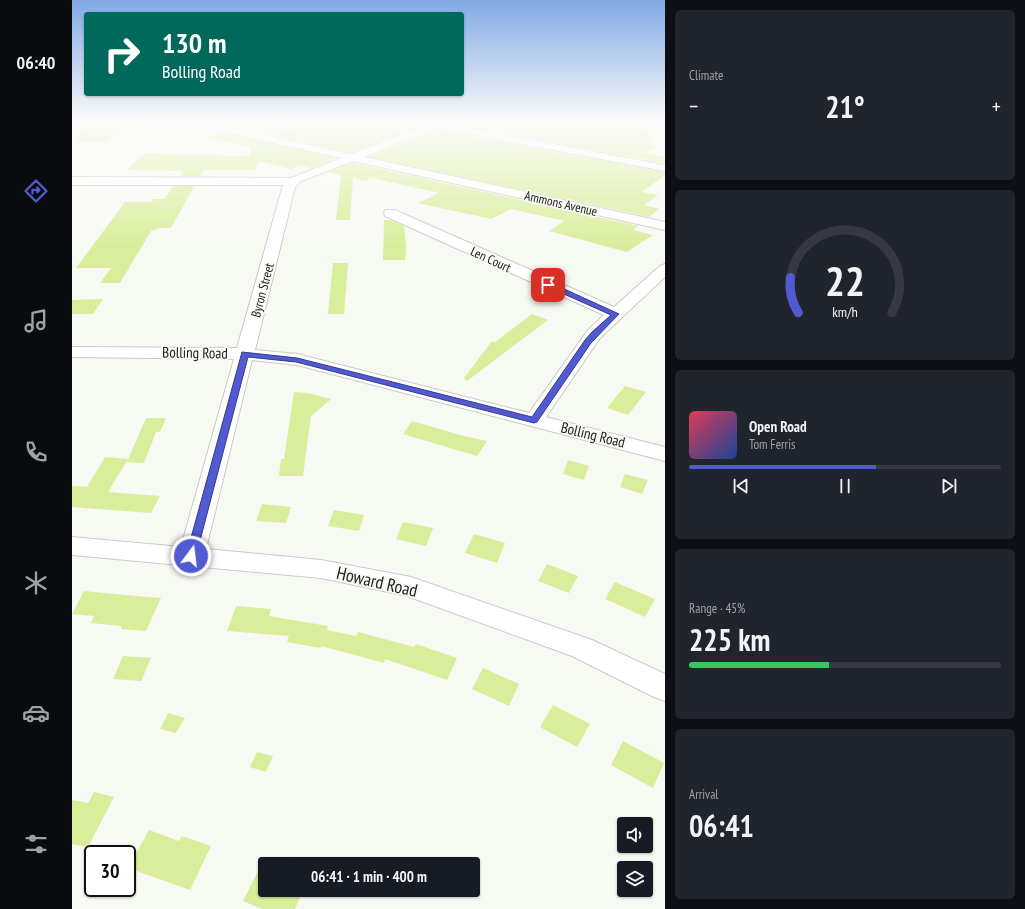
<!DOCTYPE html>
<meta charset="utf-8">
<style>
:root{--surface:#171b24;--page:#20242c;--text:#f1f3f6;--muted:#9ea1a6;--line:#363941;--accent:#505bd1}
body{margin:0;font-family:"PT Sans Narrow",sans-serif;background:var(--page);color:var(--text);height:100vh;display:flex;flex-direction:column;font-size:15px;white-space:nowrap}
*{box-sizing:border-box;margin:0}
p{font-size:13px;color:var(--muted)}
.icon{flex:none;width:22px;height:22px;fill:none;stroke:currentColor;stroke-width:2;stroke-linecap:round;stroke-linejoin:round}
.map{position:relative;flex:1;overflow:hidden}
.panel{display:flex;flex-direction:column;gap:10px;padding:10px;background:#0d0f14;width:360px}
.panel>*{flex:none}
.guide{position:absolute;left:12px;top:12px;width:380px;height:84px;border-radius:4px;box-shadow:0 1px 3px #0004;background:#00695c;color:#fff;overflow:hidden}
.tools{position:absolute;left:545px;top:817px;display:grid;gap:8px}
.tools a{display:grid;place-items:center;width:36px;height:36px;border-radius:4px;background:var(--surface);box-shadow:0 1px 3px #0004;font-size:20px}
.speed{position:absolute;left:12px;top:845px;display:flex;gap:8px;font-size:20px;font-weight:700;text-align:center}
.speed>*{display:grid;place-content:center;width:52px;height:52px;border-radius:50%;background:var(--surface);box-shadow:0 1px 3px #0004;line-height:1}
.speed .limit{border:2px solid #111;border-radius:6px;background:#fff;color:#111}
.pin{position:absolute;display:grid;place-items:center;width:34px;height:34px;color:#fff;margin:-17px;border-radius:8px;box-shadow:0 2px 6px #0006}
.me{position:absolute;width:44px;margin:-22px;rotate:15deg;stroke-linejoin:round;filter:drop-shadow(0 0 3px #0008)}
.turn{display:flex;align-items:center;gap:14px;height:84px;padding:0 12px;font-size:18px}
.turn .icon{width:52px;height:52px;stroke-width:2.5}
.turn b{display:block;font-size:28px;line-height:34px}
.big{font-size:30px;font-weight:700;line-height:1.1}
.panel .card{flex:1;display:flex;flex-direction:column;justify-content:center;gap:6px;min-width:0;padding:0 14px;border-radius:6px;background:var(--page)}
.panel .dial{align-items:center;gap:0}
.dial svg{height:104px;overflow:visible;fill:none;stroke:var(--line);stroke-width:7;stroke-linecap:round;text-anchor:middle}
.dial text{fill:var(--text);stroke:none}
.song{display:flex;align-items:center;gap:12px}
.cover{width:48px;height:48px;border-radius:6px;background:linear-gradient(135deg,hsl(350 70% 55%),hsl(220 70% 35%))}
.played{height:4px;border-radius:2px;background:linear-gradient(90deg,var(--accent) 60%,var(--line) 60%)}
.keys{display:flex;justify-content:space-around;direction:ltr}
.heat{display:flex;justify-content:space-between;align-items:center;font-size:22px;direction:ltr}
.charge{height:6px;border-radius:3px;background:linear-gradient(90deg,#34c759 45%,var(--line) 0)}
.trip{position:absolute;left:186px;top:857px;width:222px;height:40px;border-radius:4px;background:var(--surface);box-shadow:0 1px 3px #0004;font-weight:700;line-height:40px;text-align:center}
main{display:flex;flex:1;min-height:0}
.menu{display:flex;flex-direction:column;width:72px;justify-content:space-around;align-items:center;background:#090b0e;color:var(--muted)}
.menu .icon{width:28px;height:28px}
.menu .selected{color:var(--accent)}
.menu b{font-size:18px;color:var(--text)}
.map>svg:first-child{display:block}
.building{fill:#d8ee9a}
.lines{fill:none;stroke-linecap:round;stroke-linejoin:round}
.minor-casing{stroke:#c8cac4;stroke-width:2}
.minor{fill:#fff;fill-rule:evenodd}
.route{fill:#505bd1;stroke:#343b88}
.labels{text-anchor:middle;stroke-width:3.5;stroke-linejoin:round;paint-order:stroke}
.far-street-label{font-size:13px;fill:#232421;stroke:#f7f9f3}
.street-label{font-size:15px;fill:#232421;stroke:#f7f9f3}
.near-street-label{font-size:18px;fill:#232421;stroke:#f7f9f3}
</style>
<main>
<nav class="menu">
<b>06:40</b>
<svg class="icon selected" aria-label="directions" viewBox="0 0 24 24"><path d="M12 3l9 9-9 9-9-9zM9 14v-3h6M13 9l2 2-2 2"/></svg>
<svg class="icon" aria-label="music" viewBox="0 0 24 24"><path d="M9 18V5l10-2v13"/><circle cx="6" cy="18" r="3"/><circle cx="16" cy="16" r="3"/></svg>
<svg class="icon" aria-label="phone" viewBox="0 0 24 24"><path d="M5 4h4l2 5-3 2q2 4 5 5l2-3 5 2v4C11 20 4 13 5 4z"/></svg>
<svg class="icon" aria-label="climate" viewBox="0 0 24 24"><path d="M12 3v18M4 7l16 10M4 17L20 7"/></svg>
<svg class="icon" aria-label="car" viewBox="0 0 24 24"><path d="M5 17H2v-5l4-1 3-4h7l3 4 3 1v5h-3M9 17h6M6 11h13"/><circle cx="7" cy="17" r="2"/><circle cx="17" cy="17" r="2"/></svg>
<svg class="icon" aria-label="filters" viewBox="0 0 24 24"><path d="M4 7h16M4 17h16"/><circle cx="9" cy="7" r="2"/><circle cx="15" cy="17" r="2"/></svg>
</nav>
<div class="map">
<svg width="593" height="909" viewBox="0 0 593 909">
<rect width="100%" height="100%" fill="#f7f9f3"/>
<g class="building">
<polygon points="20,122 62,122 46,137 39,137 34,142 3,142 7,138 3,138"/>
<polygon points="179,122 217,130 235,124 252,128 264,124 278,127 289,123 313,128 327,123 347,127 279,152 163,127"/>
<polygon points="377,122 532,122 588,131 576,138 580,139 573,143 587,146 574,153 593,157 593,163 377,123"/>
<polygon points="365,130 593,172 593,175 570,192 586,195 572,205 587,209 577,217 297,157"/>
<polygon points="147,132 148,132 264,158 239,168 227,165 219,169 187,161 183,170 131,170 128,176 108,176 111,171 54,170 73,153 177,156 179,147 132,137"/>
<polygon points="281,163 566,226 561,230 581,235 555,252 477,231 492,221 439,209 419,219 346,203 367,193 300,178 292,181 281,178 278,220 264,220 269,176 270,176 256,172"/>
<polygon points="101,186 122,186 99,228 88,228 79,231 48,283 28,283 39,268 4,268 53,202 80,202 81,199 93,199"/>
<polygon points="312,220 319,220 332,226 334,247 333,260 311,260"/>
<polygon points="261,263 276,263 272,314 256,314"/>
<polygon points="31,299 21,314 0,314 0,300"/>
<polygon points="460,314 476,320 395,381 392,378 420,341 423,342"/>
<polygon points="553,386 574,392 556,415 535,408"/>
<polygon points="222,392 235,393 259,399 239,416 231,476 207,476 209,459 212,459"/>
<polygon points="74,418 94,418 88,432 84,432 72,463 55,462"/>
<polygon points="340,421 388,435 415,441 405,456 331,434"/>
<polygon points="33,457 56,459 36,492 88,496 79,513 0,507 0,486 15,487"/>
<polygon points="496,460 517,466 512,480 491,474"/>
<polygon points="553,474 576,480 570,494 548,487"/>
<polygon points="190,504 219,507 214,523 184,521"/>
<polygon points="262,510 292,515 287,531 256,526"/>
<polygon points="331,522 361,528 354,546 324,539"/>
<polygon points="402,534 433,543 425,563 393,553"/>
<polygon points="475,564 506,576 497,593 466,581"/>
<polygon points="543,582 583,599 573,617 533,599"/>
<polygon points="12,591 64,596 89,598 74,631 49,629 50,626 19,623 22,616 0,614"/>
<polygon points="164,606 199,609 197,616 256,626 255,630 284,636 286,632 342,647 344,644 385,658 375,680 313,659 312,663 249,646 249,648 215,642 217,636 155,631"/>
<polygon points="51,656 79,658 69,681 41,679"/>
<polygon points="411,668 447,684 437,706 400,689"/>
<polygon points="481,705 518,724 505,747 468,727"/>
<polygon points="96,713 113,718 104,733 88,729"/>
<polygon points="551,741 592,763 581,788 539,765"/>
<polygon points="185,752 201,756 194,772 178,767"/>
<polygon points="22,792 42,797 16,847 0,844 0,800 16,803"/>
<polygon points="77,830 107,841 110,836 139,846 118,890 56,868"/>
<polygon points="221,856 239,864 217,864"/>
<polygon points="192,859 202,864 193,864 193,890 231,890 223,909 190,909 171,901"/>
</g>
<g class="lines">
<g class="minor-casing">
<g id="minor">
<polygon points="350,122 376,122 374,124 593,165 593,171 365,128 292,157 593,222 593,230 281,161 229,181 223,187 183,350 225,354 457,413 516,330 532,315 313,216 312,213 313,210 323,210 542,307 588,266 593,264 593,277 528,338 474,417 593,447 593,461 225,365 180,360 134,549 249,560 339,577 520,640 593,674 593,701 582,697 500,656 335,596 249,578 0,555 0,537 109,547 162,359 0,357 0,347 165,348 211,185 0,185 0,177 219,178 269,158 148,131 146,129 148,127 151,126 279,154 353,126 351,125"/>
<polygon points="565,122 593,122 593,128 570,125"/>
</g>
</g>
<use href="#minor" class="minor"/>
</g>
<linearGradient id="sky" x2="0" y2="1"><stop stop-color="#81a8e5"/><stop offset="0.49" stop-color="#fbfcfa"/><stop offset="1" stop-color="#fbfcfa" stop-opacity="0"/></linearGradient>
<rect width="593" height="249" fill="url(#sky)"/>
<polygon class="route" points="474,283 479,283 547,314 519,343 465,422 462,423 224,362 176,357 124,556 123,559 115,559 114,556 170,352 225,358 460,417 513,340 520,332 539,315 474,286"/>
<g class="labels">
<g class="far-street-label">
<text transform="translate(489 203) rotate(13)" y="5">Ammons Avenue</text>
<text transform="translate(419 259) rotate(25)" y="5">Len Court</text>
<text transform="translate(190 290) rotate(-75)" y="5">Byron Street</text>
</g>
<g class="street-label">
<text transform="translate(123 353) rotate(1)" y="5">Bolling Road</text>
<text transform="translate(521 435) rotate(14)" y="5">Bolling Road</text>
</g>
<g class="near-street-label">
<text transform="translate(305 582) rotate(13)" y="6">Howard Road</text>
</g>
</g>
</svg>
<div class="tools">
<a><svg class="icon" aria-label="sound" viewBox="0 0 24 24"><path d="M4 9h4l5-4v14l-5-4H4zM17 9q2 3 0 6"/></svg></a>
<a><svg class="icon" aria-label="layers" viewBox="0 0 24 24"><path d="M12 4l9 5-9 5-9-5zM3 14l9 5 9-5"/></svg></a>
</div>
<div class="speed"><div class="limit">30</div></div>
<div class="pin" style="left:476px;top:285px;background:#d93025"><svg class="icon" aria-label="arrive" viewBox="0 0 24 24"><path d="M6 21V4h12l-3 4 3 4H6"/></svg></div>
<svg class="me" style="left:119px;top:556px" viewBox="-20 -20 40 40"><circle r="17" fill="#505bd1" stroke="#fff" stroke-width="3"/><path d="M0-11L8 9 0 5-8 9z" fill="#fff"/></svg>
<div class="trip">06:41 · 1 min · 400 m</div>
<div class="guide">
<div class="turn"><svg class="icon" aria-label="right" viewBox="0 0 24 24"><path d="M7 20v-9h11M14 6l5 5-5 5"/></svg><div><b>130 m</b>Bolling Road</div></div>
</div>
</div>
<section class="panel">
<div class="card"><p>Climate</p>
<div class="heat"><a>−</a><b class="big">21°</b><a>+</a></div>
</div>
<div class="card dial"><svg viewBox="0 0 100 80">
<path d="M14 69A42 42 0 1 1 86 69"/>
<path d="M14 69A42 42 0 0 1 8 42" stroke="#505bd1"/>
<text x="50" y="56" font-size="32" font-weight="700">22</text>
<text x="50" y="72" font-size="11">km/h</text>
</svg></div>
<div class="card">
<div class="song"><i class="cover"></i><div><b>Open Road</b><p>Tom Ferris</p></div></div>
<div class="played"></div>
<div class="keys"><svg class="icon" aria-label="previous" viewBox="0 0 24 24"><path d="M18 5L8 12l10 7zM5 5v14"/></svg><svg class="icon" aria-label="pause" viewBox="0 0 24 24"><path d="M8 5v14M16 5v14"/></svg><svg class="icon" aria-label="next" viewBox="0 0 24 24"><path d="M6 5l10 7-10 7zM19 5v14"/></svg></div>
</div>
<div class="card"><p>Range · 45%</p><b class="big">225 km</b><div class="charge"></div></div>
<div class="card"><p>Arrival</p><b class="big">06:41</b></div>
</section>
</main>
